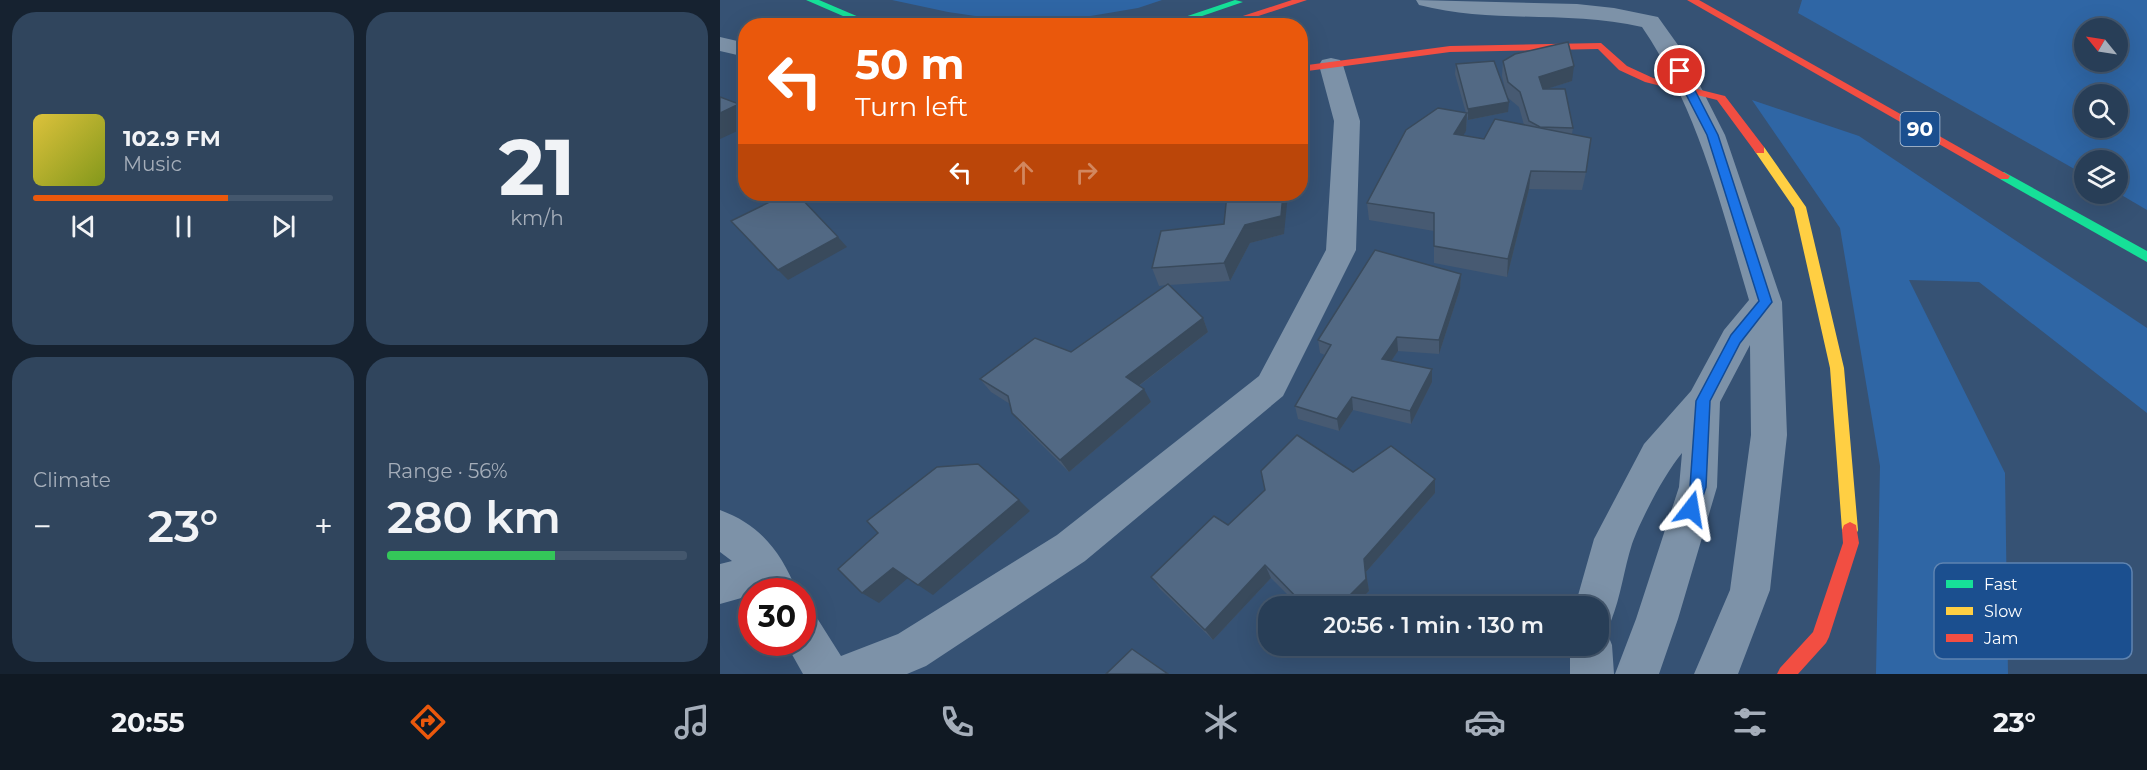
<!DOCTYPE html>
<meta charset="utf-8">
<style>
:root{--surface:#283e57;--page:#30455d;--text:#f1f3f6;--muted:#a5aeba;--line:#44576d;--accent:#ea580c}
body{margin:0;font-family:Montserrat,sans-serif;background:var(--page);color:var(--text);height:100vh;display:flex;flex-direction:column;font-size:22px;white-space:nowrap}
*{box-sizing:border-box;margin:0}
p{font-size:20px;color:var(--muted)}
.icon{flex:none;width:33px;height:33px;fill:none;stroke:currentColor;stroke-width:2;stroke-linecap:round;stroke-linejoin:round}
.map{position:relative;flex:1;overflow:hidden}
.panel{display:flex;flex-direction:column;gap:12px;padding:12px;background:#162230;width:720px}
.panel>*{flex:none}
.hud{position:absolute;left:18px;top:18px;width:570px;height:183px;border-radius:24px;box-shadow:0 6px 24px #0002,0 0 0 2px var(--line);background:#ea580c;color:#fff;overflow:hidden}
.needle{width:39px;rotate:300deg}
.controls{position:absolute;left:1354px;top:18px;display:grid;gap:12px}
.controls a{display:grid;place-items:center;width:54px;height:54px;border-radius:50%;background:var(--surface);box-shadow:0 6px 24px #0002,0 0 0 2px var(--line);font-size:30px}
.speed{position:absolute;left:18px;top:578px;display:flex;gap:12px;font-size:30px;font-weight:700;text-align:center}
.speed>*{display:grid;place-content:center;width:78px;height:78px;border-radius:50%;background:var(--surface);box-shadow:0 6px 24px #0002,0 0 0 2px var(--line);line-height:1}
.speed .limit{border:9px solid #d22;background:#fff;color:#111}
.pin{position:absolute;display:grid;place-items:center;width:51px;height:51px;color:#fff;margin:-26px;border:3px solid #fff;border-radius:50%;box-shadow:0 2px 6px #0007}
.me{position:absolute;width:66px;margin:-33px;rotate:14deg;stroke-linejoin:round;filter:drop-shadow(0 0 4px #0008)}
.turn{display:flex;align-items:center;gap:21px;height:126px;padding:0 18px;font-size:27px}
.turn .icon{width:78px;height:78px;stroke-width:2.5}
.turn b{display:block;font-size:42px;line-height:51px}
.lanes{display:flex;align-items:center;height:57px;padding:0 18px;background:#0003;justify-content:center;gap:30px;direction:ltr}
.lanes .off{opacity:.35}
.big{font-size:45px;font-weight:600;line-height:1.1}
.panel .tile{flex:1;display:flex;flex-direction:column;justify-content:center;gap:9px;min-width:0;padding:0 21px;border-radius:24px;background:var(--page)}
.panel .dial{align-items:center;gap:0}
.dial b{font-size:78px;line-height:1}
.song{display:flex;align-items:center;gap:18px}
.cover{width:72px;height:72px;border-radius:9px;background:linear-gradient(135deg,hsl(50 70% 55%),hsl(70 70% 35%))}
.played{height:6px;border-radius:3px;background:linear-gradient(90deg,var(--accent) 65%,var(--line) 65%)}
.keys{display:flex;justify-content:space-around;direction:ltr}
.heat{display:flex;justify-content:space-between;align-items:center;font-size:33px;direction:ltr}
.charge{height:9px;border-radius:4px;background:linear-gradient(90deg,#34c759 56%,var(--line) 0)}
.panel .tiles{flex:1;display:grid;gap:12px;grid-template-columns:repeat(2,1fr)}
.trip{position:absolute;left:538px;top:596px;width:351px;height:60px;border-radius:24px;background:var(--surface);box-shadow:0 6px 24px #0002,0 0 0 2px var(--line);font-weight:600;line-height:60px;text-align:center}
.menu{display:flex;height:96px;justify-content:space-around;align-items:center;background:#101923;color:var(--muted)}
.menu .icon{width:42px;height:42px}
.menu .on{color:var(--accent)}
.menu b{font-size:27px;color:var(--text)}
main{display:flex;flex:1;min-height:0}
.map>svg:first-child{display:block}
.green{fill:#2f66a5;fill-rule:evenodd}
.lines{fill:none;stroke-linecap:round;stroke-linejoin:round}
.street{fill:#7d92a8;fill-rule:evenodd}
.fast{fill:#16e098;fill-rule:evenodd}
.slow{fill:#ffcf43;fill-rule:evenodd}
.jam{fill:#f24e42;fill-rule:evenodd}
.wall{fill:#475a72}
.shaded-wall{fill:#394a5c}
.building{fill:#526984;stroke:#394a5c;stroke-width:1.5}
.route{fill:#1a73e8;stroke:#114b97;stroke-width:1.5}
.labels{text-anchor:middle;stroke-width:6;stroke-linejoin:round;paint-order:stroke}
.shield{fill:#1b4f8f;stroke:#bbcadd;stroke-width:1.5}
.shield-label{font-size:20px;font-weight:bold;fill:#fff}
.key{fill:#1b4f8f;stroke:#5f84b1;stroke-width:1.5}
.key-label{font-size:16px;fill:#fff}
</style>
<main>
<section class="panel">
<div class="tiles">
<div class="tile">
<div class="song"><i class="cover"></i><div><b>102.9 FM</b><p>Music</p></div></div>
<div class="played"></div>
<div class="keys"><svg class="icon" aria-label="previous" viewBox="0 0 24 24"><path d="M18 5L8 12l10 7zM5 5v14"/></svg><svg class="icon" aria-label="pause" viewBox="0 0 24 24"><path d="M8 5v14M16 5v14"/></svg><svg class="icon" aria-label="next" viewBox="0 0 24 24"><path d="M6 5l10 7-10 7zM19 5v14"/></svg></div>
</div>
<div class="tile dial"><b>21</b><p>km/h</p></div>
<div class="tile"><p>Climate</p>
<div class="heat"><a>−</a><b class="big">23°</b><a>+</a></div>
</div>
<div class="tile"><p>Range · 56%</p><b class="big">280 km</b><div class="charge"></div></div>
</div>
</section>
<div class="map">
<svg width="1427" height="674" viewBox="0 0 1427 674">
<rect width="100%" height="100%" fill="#365274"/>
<g class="green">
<polygon points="172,0 442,0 418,8 317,25 228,12"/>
<path d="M1082 0H1427V210L1398 193V160H1365V175L1078 13ZM1365 28H1398V62H1365ZM1365 94H1398V128H1365Z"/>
<polygon points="1032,100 1139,136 1427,328 1427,413 1259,282 1189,280 1285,473 1288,674 1156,674 1160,466 1120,228"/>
</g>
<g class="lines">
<g class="street">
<path d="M696 0 857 4 894 8 938 17 963 52 1005 135 1062 302 1067 435 1050 590 1018 674H974L1010 590 1031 435 1030 345 1000 402 997 487 958 619 939 674H895L916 619 959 487 962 453C945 473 921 519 912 544 904 569 901 596 891 621L879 625V606H855L874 539 924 444 971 391 1004 330 1029 300C1001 206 978 109 922 27 848 10 772 24 699 5Z"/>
<polygon points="0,37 26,43 26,57 0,51"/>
<polygon points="611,58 620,60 623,65 640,121 636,250 563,396 365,561 206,666 187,674 83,674 65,642 82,642 82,612 97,618 121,656 178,634 337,535 539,376 606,250 614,121 599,65 602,60"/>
<path d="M0 510C41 525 61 552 77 591H32V595L0 604V564L12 561 0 552Z"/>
<polygon points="879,627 886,630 892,645 894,674 850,674 850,645 879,645"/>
</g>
<g class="fast">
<polygon points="86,0 99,0 160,26 146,26"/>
<polygon points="515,0 523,2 453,26 438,26"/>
<polygon points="1284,172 1427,251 1427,262 1280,179 1280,173"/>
</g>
<polygon class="slow" points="1040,146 1044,147 1086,207 1124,368 1138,530 1136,535 1130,538 1124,535 1122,530 1110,368 1074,208 1034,150"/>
<g class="jam">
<polygon points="572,0 587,0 508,26 492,26"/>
<polygon points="967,0 979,0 1290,176 1288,179 1280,179"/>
<polygon points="881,43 907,66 933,78 1005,96 1044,147 1044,153 1036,153 997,100 925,82 899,70 878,49 730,52 580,72 580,66 730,46"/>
<polygon points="1130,522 1136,525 1139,543 1109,637 1106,643 1078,674 1057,674 1060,668 1093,632 1123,543 1122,530 1124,525"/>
</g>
</g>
<g class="wall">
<polygon points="783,61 852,81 826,89 853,128 852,134 866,172 862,190 809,189 787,277 714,263 714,231 649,220 647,203 746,113 735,74 736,64 788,112 748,120 747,116 746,131 743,135 764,139 804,125 799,107 787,97 782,76"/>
<polygon points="504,224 564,234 530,243 510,281 449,285 483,318 488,332 419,386 431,402 349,472 303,426 292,413 290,404 271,392 260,379 351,352 446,285 439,286 432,268"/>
<polygon points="741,274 740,289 719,354 678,351 671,361 712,382 691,424 633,410 619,431 578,419 575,406 605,355 600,353 598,340"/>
<polygon points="633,472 715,493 646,572 649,591 634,606 579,606 551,578 493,640 440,589 431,577 508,525"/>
</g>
<g class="shaded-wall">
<polygon points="854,66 852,81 817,92 819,77"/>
<polygon points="789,102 788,112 748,120 748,109"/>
<polygon points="19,104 26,112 26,127 0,139 0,113"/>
<polygon points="747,113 746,131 734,151 734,134"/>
<polygon points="811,171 809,189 787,277 788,259"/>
<polygon points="563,194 568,194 564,234 530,243 510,281 504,263 525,225"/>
<polygon points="118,237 127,247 68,280 58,270"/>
<polygon points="741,274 740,289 719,354 719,340"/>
<polygon points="483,318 488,332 413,390 406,377"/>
<polygon points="677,337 678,351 663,373 662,359"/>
<polygon points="712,369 712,382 691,424 690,411"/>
<polygon points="424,389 431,402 349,472 340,460"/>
<polygon points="632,397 633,410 619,431 617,419"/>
<polygon points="715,479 715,493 646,572 649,591 634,606 619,606 644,559"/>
<polygon points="299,500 310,511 213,595 198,585"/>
<polygon points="545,565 551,578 493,640 485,630"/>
<polygon points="173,568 188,578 159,603 142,593"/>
</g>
<g class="building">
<polygon points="848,42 854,66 819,77 823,89 845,89 853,128 820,127 809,121 800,92 788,82 783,61 795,54"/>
<polygon points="774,61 789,102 748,109 736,64"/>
<polygon points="0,97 19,104 0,113"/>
<polygon points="718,108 747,113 734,134 764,139 775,119 871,138 866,172 811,171 788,259 714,246 714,213 647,203 686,130"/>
<polygon points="66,194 77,194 118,237 58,270 11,221"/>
<polygon points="507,194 563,194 561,216 525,225 504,263 432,268 441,231 504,224"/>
<polygon points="655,250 741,274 719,340 677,337 662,359 712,369 690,411 632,397 617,419 575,406 611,345 598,340"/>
<polygon points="448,284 483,318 406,377 424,389 340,460 292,413 288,396 260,379 315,338 351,352"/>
<polygon points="577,435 633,472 671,446 715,479 644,559 646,579 619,606 585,606 545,565 485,630 431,577 494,516 508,525 545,490 541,471"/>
<polygon points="258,464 299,500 198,585 173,568 142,593 118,569 158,533 147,521 217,467"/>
<polygon points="412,649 448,674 386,674"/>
</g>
<polygon class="route" points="956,68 965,71 998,135 1052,302 1020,343 990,401 986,487 977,514 971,516 966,514 963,509 970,487 976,401 1011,335 1039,301 987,135 954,71"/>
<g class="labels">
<rect class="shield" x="1180.5" y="112" width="39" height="34" rx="4.5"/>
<g class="shield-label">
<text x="1200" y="136">90</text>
</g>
</g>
<rect x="1214" y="563" width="198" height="96" rx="9" class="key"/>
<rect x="1226" y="580" width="27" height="8" fill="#16e098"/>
<rect x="1226" y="607" width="27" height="8" fill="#ffcf43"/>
<rect x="1226" y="634" width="27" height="8" fill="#f24e42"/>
<g class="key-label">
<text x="1264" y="590">Fast</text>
<text x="1264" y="617">Slow</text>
<text x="1264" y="644">Jam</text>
</g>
</svg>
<div class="controls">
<a><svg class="needle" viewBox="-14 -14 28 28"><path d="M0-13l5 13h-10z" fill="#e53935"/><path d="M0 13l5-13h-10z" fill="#a5aeba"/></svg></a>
<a><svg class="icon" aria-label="search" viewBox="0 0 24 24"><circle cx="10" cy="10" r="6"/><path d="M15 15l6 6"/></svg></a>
<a><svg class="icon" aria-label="layers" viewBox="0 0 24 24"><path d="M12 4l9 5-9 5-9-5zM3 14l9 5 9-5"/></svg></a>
</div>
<div class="speed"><div class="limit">30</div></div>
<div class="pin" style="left:960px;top:71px;background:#d93025"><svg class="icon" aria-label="arrive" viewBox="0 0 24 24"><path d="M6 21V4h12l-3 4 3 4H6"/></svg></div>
<svg class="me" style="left:971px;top:509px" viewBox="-20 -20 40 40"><path d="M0-17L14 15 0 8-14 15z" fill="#1a73e8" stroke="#fff" stroke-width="4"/></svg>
<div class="trip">20:56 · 1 min · 130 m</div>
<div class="hud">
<div class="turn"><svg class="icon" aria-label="left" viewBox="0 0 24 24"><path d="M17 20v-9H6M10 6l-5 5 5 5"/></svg><div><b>50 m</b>Turn left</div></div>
<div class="lanes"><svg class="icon" aria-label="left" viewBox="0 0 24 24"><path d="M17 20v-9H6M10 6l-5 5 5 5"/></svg><svg class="icon off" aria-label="ahead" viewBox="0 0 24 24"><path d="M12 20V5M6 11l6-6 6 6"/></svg><svg class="icon off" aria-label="right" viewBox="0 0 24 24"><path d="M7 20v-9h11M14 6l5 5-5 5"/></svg></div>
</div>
</div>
</main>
<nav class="menu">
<b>20:55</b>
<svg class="icon on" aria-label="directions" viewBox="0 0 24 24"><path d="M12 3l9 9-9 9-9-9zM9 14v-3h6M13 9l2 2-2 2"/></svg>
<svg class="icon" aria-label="music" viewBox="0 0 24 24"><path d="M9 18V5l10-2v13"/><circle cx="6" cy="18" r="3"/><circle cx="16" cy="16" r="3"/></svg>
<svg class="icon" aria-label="phone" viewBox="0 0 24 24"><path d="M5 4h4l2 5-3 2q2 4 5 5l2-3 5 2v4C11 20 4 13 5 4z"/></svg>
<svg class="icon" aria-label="climate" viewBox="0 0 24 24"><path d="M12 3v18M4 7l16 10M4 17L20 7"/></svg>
<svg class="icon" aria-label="car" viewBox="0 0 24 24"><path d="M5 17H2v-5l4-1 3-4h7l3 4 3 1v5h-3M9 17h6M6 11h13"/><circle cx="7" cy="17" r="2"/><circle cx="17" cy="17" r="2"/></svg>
<svg class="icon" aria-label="filters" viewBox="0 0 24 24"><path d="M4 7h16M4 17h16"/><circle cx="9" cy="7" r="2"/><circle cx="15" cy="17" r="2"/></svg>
<b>23°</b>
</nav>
